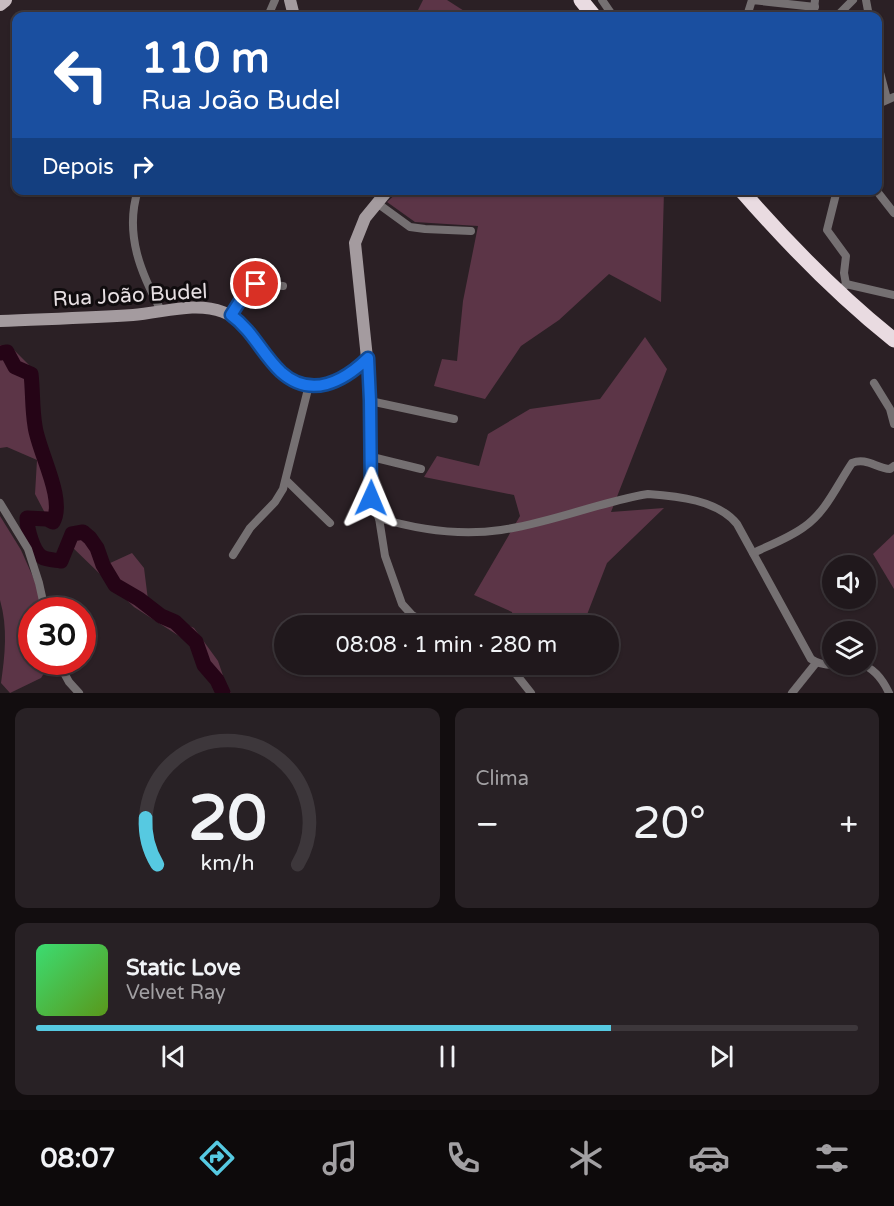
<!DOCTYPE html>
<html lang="pt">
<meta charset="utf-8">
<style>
:root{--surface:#20181c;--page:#282125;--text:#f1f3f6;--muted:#a2a0a3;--line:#3d373b;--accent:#56c9e1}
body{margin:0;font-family:"Varela Round",sans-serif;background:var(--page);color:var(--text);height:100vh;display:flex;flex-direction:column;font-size:22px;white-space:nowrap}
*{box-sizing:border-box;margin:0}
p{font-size:20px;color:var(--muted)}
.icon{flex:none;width:33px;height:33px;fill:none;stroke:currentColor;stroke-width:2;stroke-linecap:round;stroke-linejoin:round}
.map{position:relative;height:693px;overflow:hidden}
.details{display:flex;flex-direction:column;gap:15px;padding:15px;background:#120d0f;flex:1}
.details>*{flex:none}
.top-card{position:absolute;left:12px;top:12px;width:870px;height:183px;border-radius:12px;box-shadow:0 2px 4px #0004,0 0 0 2px var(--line);background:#1a4fa0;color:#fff;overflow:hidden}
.buttons{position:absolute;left:822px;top:555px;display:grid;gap:12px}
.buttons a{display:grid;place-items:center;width:54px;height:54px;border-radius:50%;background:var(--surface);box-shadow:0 2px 4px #0004,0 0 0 2px var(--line);font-size:30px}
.speed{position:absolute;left:18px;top:597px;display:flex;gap:12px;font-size:30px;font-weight:700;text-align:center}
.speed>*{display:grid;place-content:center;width:78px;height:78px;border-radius:50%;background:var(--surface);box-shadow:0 2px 4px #0004,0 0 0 2px var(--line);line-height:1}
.speed .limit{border:9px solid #d22;background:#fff;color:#111}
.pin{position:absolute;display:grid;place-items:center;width:51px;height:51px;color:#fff;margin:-26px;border:3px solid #fff;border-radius:50%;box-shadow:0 2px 6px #0007}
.me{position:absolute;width:66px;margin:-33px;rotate:1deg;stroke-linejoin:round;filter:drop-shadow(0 0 4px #0008)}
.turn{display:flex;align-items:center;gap:21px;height:126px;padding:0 30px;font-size:27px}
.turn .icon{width:78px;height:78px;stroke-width:2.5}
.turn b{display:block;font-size:42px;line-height:51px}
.then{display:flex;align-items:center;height:57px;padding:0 30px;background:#0003;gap:12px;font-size:22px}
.big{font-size:45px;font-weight:600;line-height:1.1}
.details .tile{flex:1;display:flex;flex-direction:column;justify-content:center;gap:9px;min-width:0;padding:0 21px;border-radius:12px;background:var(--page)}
.details .dial{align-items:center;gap:0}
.dial svg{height:156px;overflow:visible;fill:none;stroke:var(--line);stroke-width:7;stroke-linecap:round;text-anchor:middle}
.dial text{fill:var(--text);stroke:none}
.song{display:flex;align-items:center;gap:18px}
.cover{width:72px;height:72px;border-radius:9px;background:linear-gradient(135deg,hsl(140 70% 55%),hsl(90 70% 35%))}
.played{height:6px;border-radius:3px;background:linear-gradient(90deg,var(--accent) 70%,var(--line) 70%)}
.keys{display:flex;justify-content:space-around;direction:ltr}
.heat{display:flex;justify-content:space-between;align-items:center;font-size:33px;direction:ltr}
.details .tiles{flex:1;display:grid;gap:15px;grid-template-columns:1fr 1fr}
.tile:last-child{grid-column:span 2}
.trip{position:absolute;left:274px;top:615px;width:345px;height:60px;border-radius:30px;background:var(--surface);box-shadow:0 2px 4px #0004,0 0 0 2px var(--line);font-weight:600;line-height:60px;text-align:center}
.menu{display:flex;height:96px;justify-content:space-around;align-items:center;background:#0d0a0b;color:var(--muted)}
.menu .icon{width:42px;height:42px}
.menu .active{color:var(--accent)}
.menu b{font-size:27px;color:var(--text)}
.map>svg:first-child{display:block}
.green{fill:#5c3547}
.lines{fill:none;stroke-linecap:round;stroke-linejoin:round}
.river{stroke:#250416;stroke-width:15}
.street{stroke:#757072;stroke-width:8}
.secondary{stroke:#a49b9f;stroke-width:12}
.primary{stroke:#c8bcc1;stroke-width:14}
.highway{stroke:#e9dbe1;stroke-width:15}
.route-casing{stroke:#114b97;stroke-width:15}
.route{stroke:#1a73e8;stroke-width:10}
.labels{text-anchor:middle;stroke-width:6;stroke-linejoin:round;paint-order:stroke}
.street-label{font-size:21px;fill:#e6dfe2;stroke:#100c0e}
</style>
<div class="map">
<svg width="894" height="693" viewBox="0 0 894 693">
<rect width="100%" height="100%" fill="#2b2025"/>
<g class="green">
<polygon points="423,0 447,0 472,16 415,16"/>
<polygon points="400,190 664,191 661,302 609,274 559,320 521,346 485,399 434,386 442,359 457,361 463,301 478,226 415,222 387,202"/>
<polygon points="645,337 667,369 611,512 664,508 607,563 583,625 514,625 512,612 474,595 520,516 514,495 424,477 437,456 479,466 488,434 530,409 600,399"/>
<polygon points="0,345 13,349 29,365 37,435 55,484 58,509 46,515 35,494 37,460 7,447 0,448"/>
<path d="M0 516 21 550 45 604 46 610H32V662H51L41 678 10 693 1 683C5 655 8 628 0 600Z"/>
<polygon points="87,534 108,564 132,553 144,568 149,608 194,628 218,661 228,690 231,693 228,693 218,671 193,645 134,607 68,543"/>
<polygon points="894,534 894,589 873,554"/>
</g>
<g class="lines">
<path class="river" d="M0 353 7 352 15 367 31 374C33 391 32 409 35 426 38 451 66 499 53 522L47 519 27 518C27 529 33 552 42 557 47 560 55 560 61 561L72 534 83 532 90 538 97 548 103 565 115 585 139 599 161 616 175 622 196 642 204 665 217 680 223 693"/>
<g class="street">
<polyline points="602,0 613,16"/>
<polyline points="866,0 869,16"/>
<polyline points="268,16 275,0"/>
<polyline points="747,16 752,0 815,7"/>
<polyline points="813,16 815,0"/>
<polyline points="837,16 853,0"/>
<polyline points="878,65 887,99"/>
<polyline points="878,104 894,97"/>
<path d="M138 190C124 234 141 274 162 312"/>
<polyline points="837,190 827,230 846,256 844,273 846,284 840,292"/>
<polyline points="876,190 894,213"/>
<polyline points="377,203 410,227 425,229 471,231"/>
<polyline points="846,284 894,295"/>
<path d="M231 315C249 286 247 282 283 286"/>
<polyline points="367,358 370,401 371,504 379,518 385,556 402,604 412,615 432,626"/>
<polyline points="874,383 890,409 894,424"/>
<polyline points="370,401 454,419"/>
<polyline points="372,457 421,469"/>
<polyline points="287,481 330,523"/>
<polyline points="0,503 28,549 39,583 45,610"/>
<path d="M379 518C419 530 459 536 501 530 551 523 599 502 648 494 677 496 718 500 737 524L811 659C821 666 833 666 845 664"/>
<path d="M753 553C770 545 789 538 804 527 826 512 837 485 852 463 866 457 876 468 890 469L894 466"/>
<polyline points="233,555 250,528 275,502 283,489 309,385"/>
<polyline points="58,662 69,682 79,693"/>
<polyline points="508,664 531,693"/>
<path d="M860 664C875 668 883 680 889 693"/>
<polyline points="792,693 816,663"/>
</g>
<g class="secondary">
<polyline points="290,0 294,16"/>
<path d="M0 321C44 319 89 318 133 315 162 313 195 301 223 312 261 326 268 383 312 385 335 387 352 373 367 358L355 243 365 218 388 190"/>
</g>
<polyline class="primary" points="0,4 5,0"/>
<g class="highway">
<polyline points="581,0 594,16"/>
<path d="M741 190C788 244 839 296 894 340"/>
</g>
</g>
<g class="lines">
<g class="route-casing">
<path id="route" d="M256 284 247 290 231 315C253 331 262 354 281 372 311 399 343 382 368 358L370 401 371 498"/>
</g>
<use href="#route" class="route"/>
</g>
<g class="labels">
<g class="street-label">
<text transform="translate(130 295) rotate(-3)" y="7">Rua João Budel</text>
</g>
</g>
</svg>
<div class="buttons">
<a><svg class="icon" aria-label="sound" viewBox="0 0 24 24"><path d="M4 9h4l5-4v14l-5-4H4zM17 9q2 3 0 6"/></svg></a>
<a><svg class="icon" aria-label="layers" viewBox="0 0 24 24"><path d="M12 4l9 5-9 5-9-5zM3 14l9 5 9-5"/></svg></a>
</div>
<div class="speed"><div class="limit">30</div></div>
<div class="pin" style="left:256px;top:284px;background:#d93025"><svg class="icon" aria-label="arrive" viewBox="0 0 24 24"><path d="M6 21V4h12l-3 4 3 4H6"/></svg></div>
<svg class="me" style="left:371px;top:498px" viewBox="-20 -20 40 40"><path d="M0-17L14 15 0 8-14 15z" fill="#1a73e8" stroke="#fff" stroke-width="4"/></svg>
<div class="trip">08:08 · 1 min · 280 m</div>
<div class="top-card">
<div class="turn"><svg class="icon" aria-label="left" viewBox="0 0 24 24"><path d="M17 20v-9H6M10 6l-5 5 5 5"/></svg><div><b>110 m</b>Rua João Budel</div></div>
<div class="then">Depois<svg class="icon" aria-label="right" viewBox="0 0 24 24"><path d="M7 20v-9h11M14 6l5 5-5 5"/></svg></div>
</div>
</div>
<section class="details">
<div class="tiles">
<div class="tile dial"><svg viewBox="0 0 100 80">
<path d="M14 69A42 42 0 1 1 86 69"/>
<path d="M14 69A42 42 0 0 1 8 45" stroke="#56c9e1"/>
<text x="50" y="56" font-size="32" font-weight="700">20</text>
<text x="50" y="72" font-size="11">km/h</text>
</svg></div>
<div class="tile"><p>Clima</p>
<div class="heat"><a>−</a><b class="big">20°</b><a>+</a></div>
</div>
<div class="tile">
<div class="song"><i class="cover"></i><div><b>Static Love</b><p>Velvet Ray</p></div></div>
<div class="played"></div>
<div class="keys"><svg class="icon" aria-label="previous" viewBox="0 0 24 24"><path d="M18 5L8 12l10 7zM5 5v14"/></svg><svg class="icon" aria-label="pause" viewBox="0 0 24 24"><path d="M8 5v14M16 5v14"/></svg><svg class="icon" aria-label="next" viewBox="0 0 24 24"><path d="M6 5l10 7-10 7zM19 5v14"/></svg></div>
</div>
</div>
</section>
<nav class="menu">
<b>08:07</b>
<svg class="icon active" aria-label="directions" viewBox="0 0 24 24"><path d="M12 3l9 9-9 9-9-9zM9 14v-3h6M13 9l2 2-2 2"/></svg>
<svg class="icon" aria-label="music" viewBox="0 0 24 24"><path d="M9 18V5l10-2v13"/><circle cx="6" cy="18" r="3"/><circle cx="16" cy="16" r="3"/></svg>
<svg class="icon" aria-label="phone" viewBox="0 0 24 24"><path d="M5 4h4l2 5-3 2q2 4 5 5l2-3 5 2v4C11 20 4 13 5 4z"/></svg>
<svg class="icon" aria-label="climate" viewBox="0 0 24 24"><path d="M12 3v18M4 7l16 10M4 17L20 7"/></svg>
<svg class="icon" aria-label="car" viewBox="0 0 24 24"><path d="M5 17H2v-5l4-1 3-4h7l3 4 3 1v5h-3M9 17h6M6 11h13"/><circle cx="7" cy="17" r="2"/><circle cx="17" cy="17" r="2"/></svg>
<svg class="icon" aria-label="filters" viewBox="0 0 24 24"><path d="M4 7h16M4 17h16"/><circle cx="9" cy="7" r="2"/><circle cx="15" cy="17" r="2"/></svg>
</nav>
